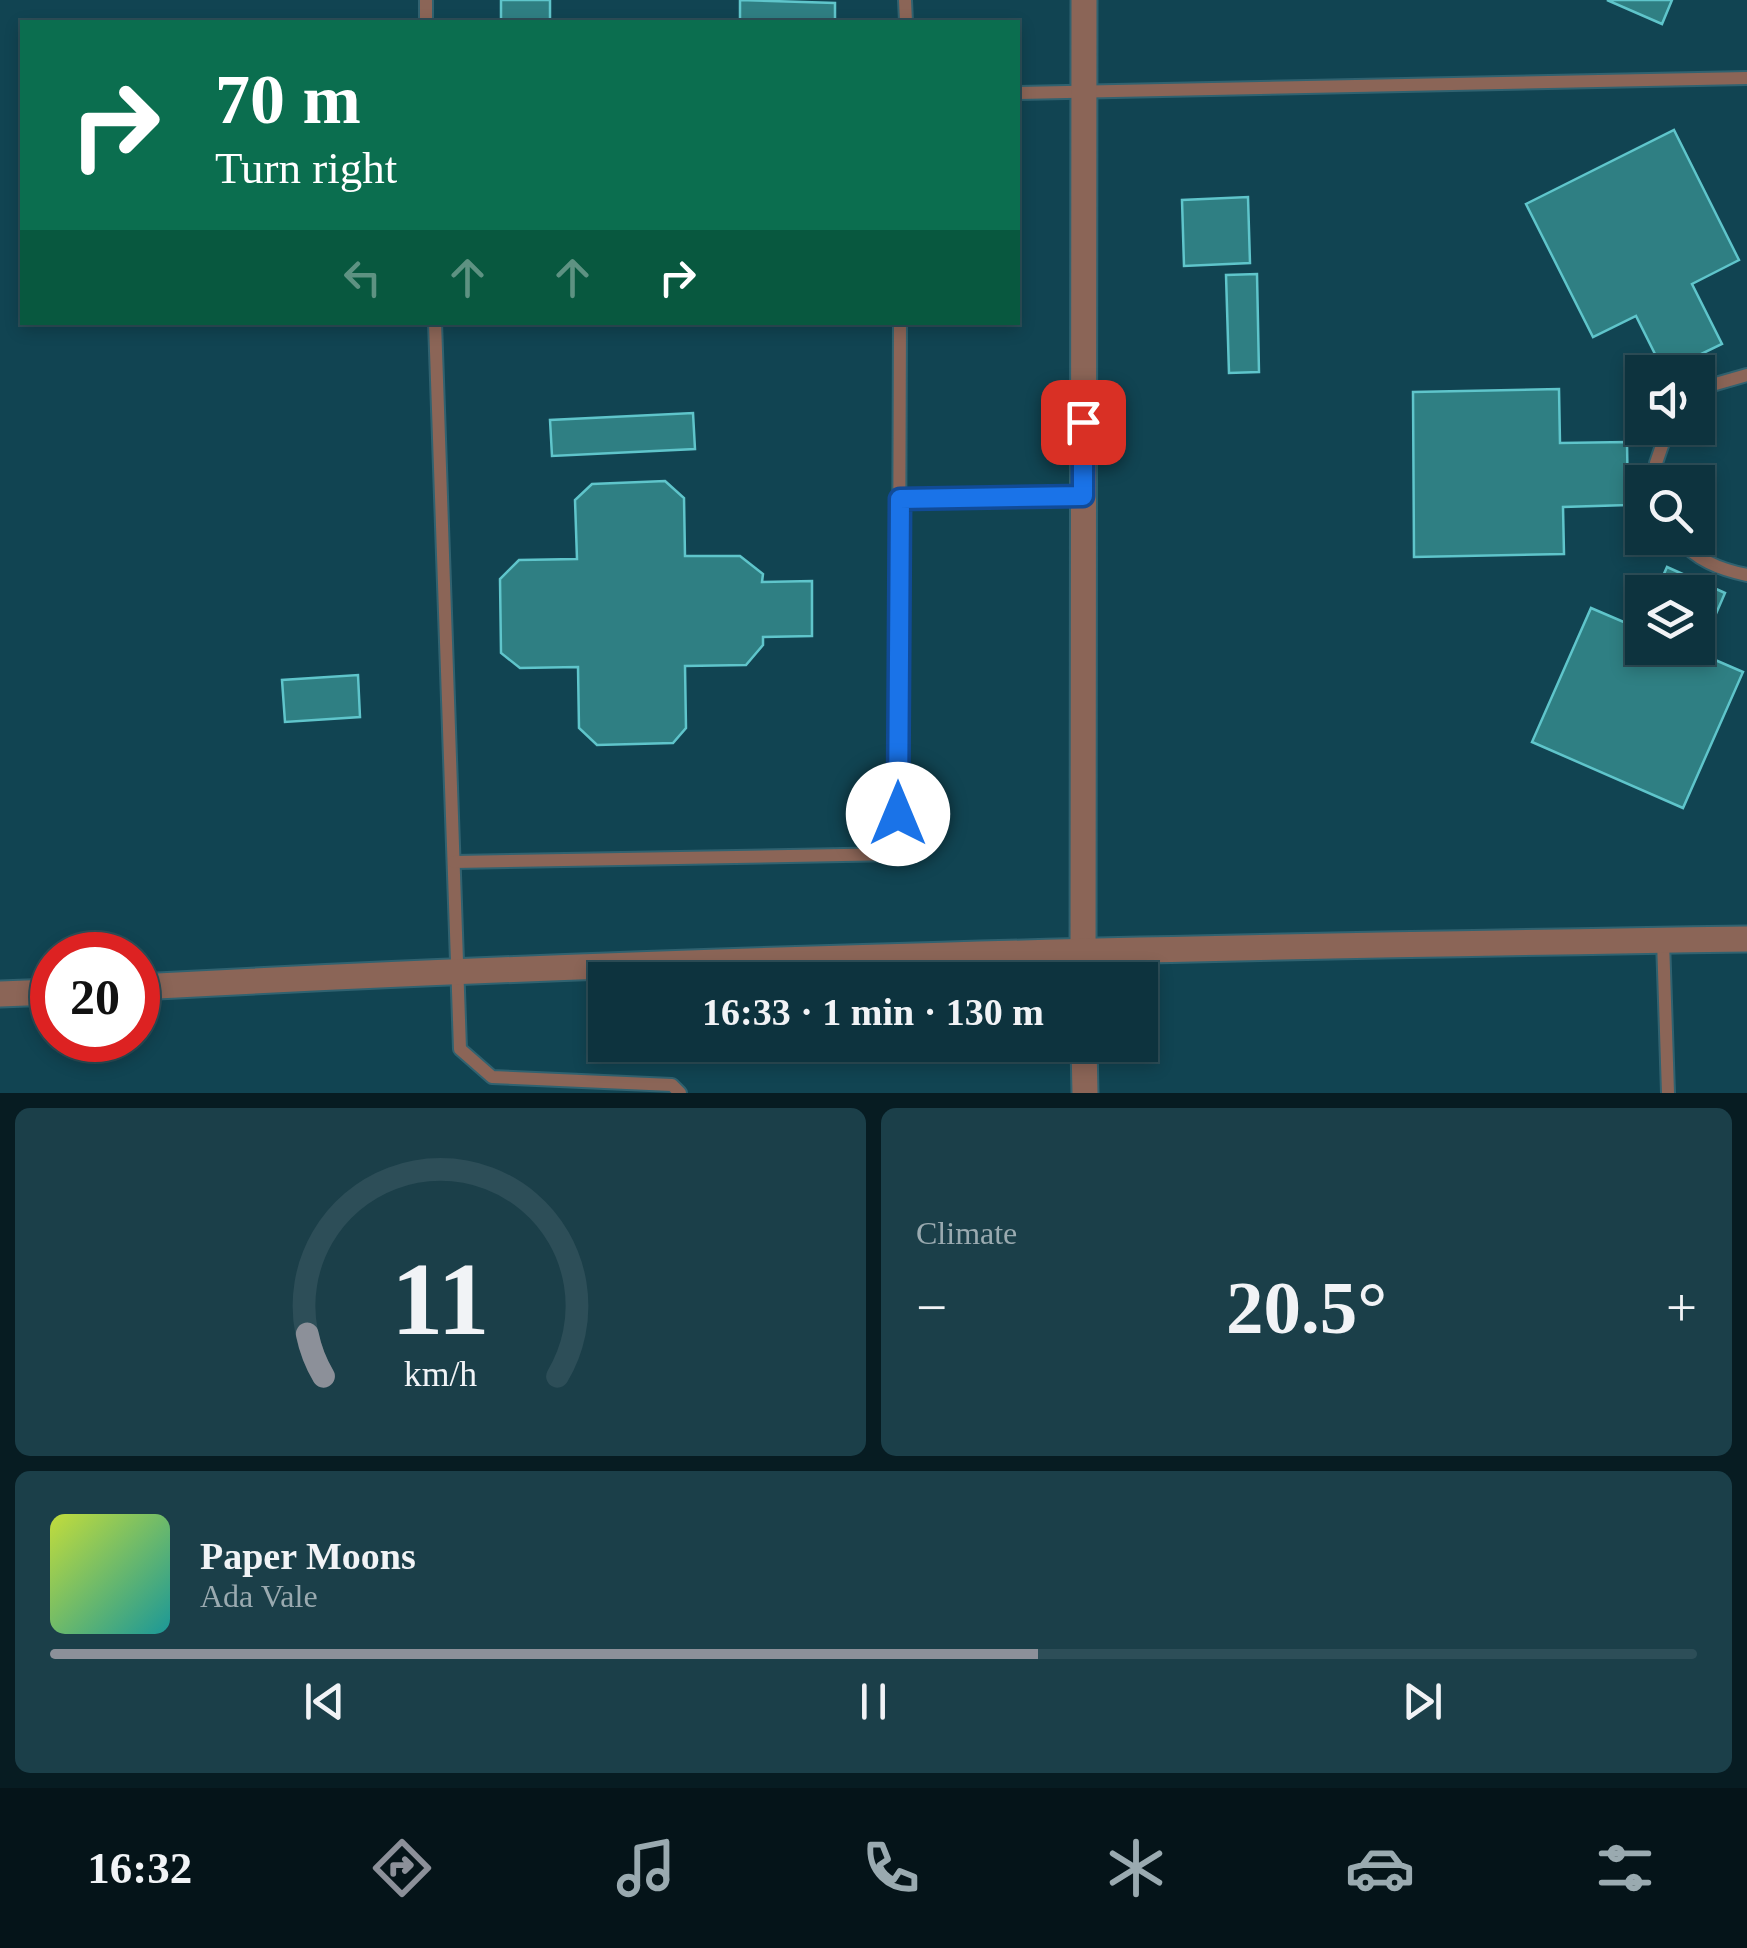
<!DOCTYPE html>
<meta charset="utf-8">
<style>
:root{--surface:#0d333e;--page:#1b3f49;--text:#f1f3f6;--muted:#9aaab0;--line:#2d4e58;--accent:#8c9099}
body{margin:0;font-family:"Times New Roman",serif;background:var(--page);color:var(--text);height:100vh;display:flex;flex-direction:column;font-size:38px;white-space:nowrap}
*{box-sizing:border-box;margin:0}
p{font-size:32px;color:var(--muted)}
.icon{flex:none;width:55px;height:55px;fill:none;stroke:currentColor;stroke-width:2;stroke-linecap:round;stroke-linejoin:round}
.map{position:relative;height:1093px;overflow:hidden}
.panel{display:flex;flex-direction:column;gap:15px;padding:15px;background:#071c22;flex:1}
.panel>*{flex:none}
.guide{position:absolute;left:20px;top:20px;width:1000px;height:305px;border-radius:0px;box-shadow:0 5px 15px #0003,0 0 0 2px var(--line);background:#0b6e4f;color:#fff;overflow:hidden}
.tools{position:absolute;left:1625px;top:355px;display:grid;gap:20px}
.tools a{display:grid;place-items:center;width:90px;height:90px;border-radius:0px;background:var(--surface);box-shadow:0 5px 15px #0003,0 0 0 2px var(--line);font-size:50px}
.speed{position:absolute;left:30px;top:932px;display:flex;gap:20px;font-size:50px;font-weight:700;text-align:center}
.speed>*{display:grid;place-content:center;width:130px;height:130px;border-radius:50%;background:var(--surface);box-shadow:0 5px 15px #0003,0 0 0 2px var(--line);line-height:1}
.speed .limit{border:15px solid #d22;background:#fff;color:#111}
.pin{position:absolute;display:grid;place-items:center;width:85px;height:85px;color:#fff;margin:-42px;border-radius:20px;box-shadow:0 5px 15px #0006}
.me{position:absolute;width:110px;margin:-55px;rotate:0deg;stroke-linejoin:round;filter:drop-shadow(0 0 8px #0008)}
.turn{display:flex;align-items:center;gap:35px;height:210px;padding:0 30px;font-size:45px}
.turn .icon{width:130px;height:130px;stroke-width:2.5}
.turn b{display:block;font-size:70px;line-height:85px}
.lanes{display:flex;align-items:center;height:95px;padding:0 30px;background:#0003;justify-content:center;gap:50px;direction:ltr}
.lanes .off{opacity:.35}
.big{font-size:75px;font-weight:700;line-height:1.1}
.panel .tile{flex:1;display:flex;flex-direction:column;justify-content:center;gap:15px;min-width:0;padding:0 35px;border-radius:15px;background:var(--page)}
.panel .dial{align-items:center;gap:0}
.dial svg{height:260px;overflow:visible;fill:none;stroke:var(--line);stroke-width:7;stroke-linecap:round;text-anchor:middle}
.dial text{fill:var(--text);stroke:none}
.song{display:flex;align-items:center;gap:30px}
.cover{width:120px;height:120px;border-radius:15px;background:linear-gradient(135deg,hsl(70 70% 55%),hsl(180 70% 35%))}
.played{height:10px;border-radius:5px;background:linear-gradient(90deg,var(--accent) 60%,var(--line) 60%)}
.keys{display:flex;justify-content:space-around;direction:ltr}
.heat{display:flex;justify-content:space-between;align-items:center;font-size:55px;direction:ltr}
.panel .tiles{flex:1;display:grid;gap:15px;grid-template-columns:1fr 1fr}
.tile:last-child{grid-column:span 2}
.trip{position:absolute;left:588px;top:962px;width:570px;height:100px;border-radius:0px;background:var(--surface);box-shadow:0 5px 15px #0003,0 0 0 2px var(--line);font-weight:700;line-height:100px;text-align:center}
.tabs{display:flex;height:160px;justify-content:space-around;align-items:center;background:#051419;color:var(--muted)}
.tabs .icon{width:70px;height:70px}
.tabs .current{color:var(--accent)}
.tabs b{font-size:45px;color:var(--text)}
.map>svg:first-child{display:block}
.building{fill:#2f7f83;stroke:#5fc5cb;stroke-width:2.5}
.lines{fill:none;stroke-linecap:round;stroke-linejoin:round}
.lane-casing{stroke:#306270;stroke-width:16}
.street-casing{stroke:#306270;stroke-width:29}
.lane{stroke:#8b6557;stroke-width:12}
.street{stroke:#8b6557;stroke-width:25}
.route-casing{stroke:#114b97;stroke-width:25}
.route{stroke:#1a73e8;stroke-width:18}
</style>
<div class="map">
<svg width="1747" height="1093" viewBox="0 0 1747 1093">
<rect width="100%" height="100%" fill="#114452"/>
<g class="building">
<rect x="501" y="0" width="49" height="22"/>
<polygon points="740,0 835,3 835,22 740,22"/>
<polygon points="1607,0 1672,0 1662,24"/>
<polygon points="1674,130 1739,260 1692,284 1722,344 1664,372 1636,316 1593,337 1526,204"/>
<polygon points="1248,197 1250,263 1184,266 1182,200"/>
<polygon points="1257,274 1259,372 1229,373 1226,275"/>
<polygon points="1559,389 1560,443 1627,442 1628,505 1563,507 1564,554 1414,557 1413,392"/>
<polygon points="693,413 695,449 552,456 550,420"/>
<polygon points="665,481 684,498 685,556 740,556 763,574 762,582 812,581 812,636 763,637 763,645 746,665 685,666 686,728 673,743 597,745 579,728 578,667 520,668 501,653 500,579 519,560 577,559 575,500 592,484"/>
<polygon points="1667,567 1725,593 1699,653 1743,672 1683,808 1532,742 1591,608 1640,629 1642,623 1642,648 1698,648 1698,592 1656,592"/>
<polygon points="358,675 360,717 285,722 282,680"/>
</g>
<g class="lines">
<g class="lane-casing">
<g id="lane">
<polyline points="905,0 906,22"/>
<polyline points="426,22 426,0"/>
<polyline points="1018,93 1747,78"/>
<polyline points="435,322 460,1049 492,1077 672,1085 680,1093"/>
<polyline points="1698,395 1712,385 1747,375"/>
<polyline points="1657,482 1656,463 1668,428"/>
<polyline points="899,499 1083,496"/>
<path d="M1678 538C1697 560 1718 569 1747 575"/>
<polyline points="454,862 898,854 900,322"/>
<polyline points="1663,940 1668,1093"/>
</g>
</g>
<g class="street-casing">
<g id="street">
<polyline points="1083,980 1084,0"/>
<path d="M138 987C673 958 1210 947 1747 939"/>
<polyline points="0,994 52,992"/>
<polyline points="1084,1045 1085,1093"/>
</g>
</g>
<use href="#lane" class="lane"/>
<use href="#street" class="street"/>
</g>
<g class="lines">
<g class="route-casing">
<polyline id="route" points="898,814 900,499 1083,496 1083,422"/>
</g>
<use href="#route" class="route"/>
</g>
</svg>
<div class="tools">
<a><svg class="icon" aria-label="sound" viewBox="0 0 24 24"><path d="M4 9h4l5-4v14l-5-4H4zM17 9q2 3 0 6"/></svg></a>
<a><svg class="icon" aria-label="search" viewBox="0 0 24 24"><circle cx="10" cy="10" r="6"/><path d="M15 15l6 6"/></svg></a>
<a><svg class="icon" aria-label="layers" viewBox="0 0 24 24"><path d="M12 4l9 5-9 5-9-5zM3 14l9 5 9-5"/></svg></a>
</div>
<div class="speed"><div class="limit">20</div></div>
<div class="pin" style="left:1083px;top:422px;background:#d93025"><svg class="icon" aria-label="arrive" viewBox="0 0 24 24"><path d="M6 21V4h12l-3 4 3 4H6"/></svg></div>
<svg class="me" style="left:898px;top:814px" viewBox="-20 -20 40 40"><circle r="19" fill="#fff"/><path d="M0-13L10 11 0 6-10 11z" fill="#1a73e8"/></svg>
<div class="trip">16:33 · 1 min · 130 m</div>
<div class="guide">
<div class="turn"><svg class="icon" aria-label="right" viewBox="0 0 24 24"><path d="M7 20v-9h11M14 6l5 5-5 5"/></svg><div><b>70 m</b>Turn right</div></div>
<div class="lanes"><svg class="icon off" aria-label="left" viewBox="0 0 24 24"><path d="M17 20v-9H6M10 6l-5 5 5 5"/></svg><svg class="icon off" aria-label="ahead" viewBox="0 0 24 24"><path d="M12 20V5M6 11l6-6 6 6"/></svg><svg class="icon off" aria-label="ahead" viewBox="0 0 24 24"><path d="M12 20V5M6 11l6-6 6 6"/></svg><svg class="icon" aria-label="right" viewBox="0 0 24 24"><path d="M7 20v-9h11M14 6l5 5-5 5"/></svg></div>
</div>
</div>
<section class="panel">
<div class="tiles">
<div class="tile dial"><svg viewBox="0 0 100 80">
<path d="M14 69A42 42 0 1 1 86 69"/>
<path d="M14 69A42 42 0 0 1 9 56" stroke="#8c9099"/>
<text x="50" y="56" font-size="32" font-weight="700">11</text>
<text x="50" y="72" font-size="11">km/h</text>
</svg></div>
<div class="tile"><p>Climate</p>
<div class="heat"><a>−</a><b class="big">20.5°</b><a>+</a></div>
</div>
<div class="tile">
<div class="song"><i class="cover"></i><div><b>Paper Moons</b><p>Ada Vale</p></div></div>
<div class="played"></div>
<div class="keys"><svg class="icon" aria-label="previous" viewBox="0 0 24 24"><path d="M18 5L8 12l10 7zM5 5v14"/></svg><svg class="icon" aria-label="pause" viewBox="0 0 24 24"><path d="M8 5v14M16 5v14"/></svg><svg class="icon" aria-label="next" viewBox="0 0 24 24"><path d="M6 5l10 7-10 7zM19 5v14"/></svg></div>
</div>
</div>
</section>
<nav class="tabs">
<b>16:32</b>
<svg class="icon current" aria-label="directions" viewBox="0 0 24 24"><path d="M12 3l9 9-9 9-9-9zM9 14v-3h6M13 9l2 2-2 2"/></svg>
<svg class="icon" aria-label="music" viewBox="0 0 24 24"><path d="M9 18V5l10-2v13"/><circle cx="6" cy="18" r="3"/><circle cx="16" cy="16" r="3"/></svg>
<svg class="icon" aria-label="phone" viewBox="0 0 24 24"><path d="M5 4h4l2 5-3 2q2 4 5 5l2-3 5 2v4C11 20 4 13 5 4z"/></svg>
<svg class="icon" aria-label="climate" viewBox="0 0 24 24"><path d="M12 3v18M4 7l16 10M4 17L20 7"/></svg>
<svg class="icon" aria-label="car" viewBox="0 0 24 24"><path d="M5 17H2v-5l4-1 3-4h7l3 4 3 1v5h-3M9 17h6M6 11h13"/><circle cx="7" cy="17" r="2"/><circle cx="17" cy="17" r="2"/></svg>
<svg class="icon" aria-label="filters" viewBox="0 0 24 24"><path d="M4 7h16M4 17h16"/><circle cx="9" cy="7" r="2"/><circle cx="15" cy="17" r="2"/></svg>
</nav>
